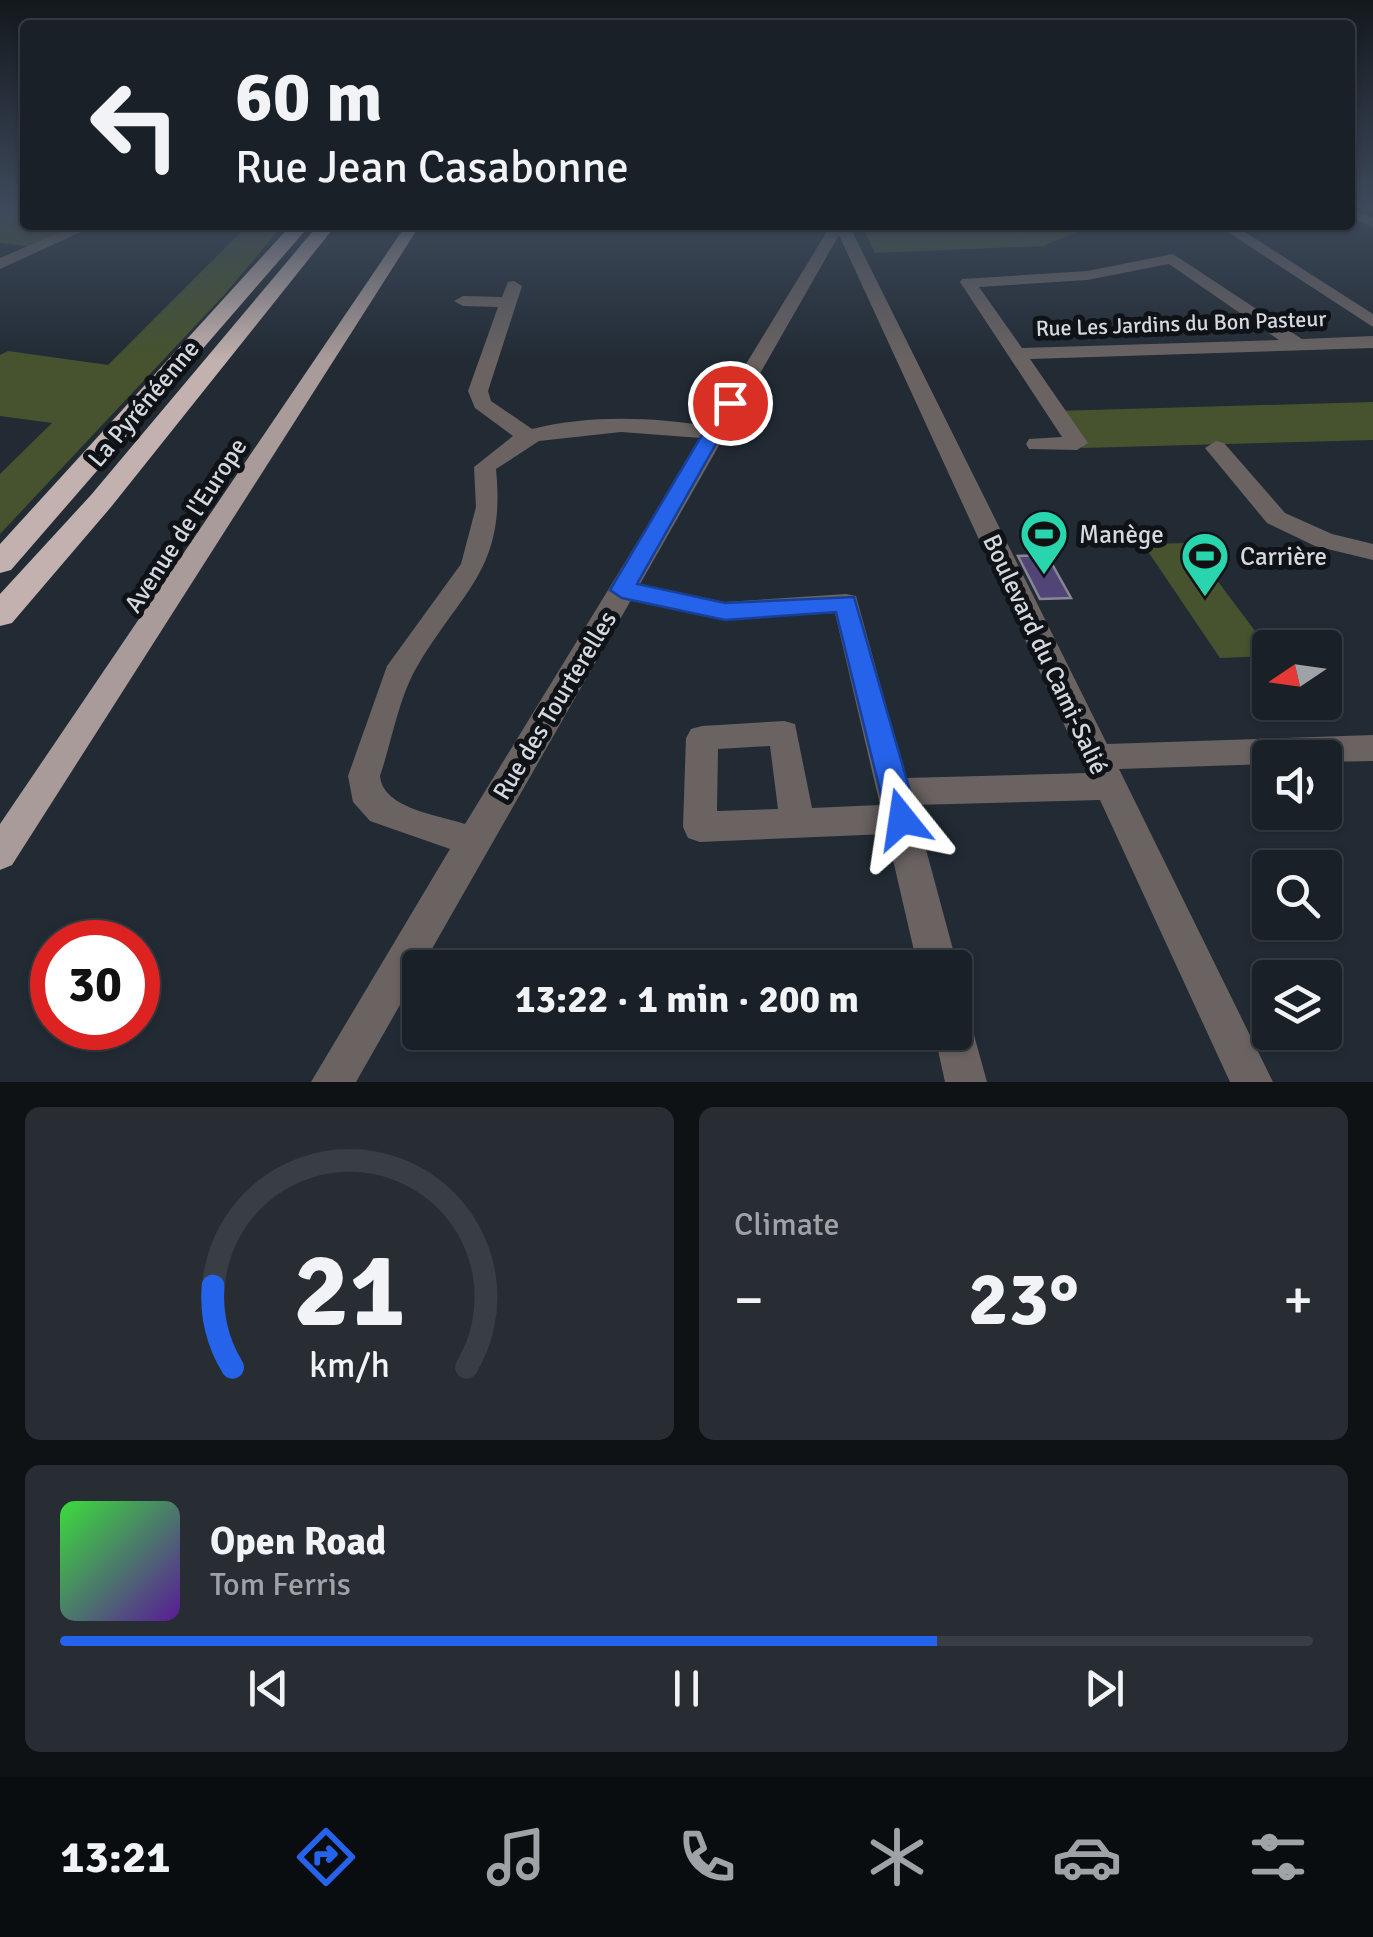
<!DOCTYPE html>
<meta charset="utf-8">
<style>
:root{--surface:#1a2027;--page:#272d33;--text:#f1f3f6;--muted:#9fa3a7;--line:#383e44;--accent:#2563eb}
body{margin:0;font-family:Signika,sans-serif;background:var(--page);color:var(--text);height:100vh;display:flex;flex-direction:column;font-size:38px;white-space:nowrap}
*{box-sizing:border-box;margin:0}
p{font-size:32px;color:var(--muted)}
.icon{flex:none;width:55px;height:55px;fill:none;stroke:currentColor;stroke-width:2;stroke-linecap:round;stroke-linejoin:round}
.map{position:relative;height:1082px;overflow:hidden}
.sheet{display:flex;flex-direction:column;gap:25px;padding:25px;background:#0e1215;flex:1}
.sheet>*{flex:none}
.guide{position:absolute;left:20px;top:20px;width:1335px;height:210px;border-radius:10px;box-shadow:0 2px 8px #0004,0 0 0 2px var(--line);background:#1a2027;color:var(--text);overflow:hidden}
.needle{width:65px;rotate:257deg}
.tools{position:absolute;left:1252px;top:630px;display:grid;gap:20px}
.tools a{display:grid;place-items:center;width:90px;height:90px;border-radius:10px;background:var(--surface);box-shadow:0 2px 8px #0004,0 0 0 2px var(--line);font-size:50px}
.speed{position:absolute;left:30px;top:920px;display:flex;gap:20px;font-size:50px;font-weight:700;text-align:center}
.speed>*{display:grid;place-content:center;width:130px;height:130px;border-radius:50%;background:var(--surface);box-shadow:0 2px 8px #0004,0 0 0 2px var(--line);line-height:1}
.speed .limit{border:15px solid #d22;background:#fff;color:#111}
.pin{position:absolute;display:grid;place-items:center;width:85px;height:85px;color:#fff;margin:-42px;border:5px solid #fff;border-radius:50%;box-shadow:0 2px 10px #0007}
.me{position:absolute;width:110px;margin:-55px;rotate:345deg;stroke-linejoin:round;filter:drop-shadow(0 0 8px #0008)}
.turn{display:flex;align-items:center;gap:35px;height:210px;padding:0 50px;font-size:45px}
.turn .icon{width:130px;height:130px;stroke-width:2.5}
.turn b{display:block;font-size:70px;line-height:85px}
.big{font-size:75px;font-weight:700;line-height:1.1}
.sheet .widget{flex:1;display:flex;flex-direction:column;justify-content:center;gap:15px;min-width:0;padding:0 35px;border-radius:15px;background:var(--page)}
.sheet .dial{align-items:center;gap:0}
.dial svg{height:260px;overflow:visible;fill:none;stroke:var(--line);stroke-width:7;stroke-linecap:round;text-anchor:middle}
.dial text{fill:var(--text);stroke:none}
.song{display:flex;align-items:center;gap:30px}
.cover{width:120px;height:120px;border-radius:15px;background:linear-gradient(135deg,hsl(120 70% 55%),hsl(270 70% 35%))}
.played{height:10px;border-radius:5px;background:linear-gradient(90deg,var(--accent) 70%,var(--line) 70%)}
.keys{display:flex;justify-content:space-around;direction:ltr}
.heat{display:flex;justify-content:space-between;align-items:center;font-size:55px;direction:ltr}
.sheet .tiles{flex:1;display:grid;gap:25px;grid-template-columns:1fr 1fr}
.widget:last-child{grid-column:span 2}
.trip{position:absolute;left:402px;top:950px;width:570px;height:100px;border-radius:10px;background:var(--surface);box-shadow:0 2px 8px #0004,0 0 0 2px var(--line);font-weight:700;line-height:100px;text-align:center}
.menu{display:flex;height:160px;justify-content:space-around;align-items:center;background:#0a0d10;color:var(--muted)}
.menu .icon{width:70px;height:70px}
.menu .selected{color:var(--accent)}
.menu b{font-size:45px;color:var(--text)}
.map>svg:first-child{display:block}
.green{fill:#46532e}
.building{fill:#514578;stroke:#888694;stroke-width:2.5}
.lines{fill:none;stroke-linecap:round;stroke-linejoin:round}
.minor{fill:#6a6362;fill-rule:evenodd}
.major{fill:#a99b99;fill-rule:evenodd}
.highway{fill:#c2b1ae;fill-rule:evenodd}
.route{fill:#2563eb;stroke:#184099;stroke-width:2.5}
.labels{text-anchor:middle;stroke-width:10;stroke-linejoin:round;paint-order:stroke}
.far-street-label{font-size:22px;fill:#d3d9df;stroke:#0f1317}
.street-label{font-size:25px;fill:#d3d9df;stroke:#0f1317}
.poi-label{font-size:25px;fill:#d3d9df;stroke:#0f1317;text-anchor:start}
</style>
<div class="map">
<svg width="1373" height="1082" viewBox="0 0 1373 1082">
<rect width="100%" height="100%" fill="#222b34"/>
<g class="green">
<polygon points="0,210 25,210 25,225 85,225 34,247 0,243"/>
<polygon points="248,225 283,225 225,294 0,534 0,474 52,423 0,416 0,355 8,351 108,365"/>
<polygon points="861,225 1095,225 1043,246 875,253"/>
<polygon points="1373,402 1373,440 1082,448 1055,411"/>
<polygon points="1189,543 1270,651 1270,656 1220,658 1143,544"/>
</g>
<polygon class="building" points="1047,555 1071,598 1040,599 1018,556"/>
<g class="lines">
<g class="minor">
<polygon points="1350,210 1373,217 1373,227 1350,217"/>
<polygon points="77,225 96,225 0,269 0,258"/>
<path d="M831 225H849L1107 744 1373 735V761L1325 762V758H1270V764L1119 769 1273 1082H1230L1100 800 914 805 958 968 955 974V968H918L887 834 700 842 688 838 683 827 686 738 691 729 702 726 784 721 795 724 812 808 880 805 835 613 725 620 631 600 356 1082H311L450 849 370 821 353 802 348 776 387 666 461 564 476 507 474 467 513 436 475 408 468 391 498 307 463 306 454 301 463 296 502 297 508 282 514 281 522 286 488 391 491 401 532 429C589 415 650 417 708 426ZM839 235 1079 757 1087 773 906 778 856 596 846 594 725 602 640 584ZM621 432 701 438 465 824C439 815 383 809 380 776 392 741 399 696 418 665 464 588 506 569 496 469L539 441ZM770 746 778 809 717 811 718 749Z"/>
<polygon points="1217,225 1234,225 1373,314 1373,327"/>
<path d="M1173 254 1302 339 1373 336V348L1030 359 1088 443 1077 450 1029 449 1026 444 1029 439 1062 437 960 282 962 279 1087 271ZM1169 264 1279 340 1022 348 979 287 1087 280Z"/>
<polygon points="1216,441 1224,443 1285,513 1332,534 1373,544 1373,560 1315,546 1267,523 1205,448"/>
<polygon points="955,1012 969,1017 987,1082 945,1082 934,1032 955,1032"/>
</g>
<polygon class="major" points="406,225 420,225 12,865 0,870 0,824"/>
<g class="highway">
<polygon points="291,225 310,225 11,570 0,573 0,544"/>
<polygon points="318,225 336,225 111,507 12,623 0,626 0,594 91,495"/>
</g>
</g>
<linearGradient id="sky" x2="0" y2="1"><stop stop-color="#13181d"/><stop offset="0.58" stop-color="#3e4a5c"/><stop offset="1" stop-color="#3e4a5c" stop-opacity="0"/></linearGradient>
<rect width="1373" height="361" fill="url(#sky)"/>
<polygon class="route" points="730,397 739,403 637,584 725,603 854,597 918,819 913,829 902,833 891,829 887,819 836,612 725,620 622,598 610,590 721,403"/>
<defs>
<g id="stadium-pin" transform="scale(2.5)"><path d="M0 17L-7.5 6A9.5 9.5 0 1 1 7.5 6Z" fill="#28d5ad" stroke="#0f1317"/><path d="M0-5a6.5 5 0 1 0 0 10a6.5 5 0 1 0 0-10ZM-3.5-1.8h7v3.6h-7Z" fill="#111"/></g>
</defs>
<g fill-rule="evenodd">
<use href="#stadium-pin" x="1044" y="534"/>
<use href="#stadium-pin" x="1205" y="556"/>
</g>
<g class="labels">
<g class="far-street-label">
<text transform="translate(1181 323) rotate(-2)" y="8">Rue Les Jardins du Bon Pasteur</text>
</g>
<g class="street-label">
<text transform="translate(143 403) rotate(-50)" y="9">La Pyrénéenne</text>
<text transform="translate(185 525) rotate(-57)" y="9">Avenue de l'Europe</text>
<text transform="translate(1046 654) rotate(65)" y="9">Boulevard du Cami-Salié</text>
<text transform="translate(554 705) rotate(-59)" y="9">Rue des Tourterelles</text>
</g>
<g class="poi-label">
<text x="1079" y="543">Manège</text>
<text x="1240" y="565">Carrière</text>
</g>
</g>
</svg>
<div class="tools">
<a><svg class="needle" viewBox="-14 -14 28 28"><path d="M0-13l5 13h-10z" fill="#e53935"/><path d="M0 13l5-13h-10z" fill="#9fa3a7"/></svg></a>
<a><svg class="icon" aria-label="sound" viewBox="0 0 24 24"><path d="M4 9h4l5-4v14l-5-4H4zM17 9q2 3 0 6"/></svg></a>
<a><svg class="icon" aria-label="search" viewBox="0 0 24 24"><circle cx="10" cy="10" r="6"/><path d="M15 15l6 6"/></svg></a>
<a><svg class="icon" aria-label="layers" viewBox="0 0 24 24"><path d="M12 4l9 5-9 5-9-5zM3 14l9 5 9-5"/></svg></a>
</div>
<div class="speed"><div class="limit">30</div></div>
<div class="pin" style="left:730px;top:403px;background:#d93025"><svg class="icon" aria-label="arrive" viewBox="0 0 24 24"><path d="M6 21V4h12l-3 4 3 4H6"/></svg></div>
<svg class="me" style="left:902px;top:819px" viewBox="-20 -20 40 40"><path d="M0-17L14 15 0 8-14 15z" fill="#2563eb" stroke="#fff" stroke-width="4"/></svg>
<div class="trip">13:22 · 1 min · 200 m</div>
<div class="guide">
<div class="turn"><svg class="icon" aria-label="left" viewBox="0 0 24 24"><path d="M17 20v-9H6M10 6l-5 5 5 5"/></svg><div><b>60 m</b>Rue Jean Casabonne</div></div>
</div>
</div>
<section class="sheet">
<div class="tiles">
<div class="widget dial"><svg viewBox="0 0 100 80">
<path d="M14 69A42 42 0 1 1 86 69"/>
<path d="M14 69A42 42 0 0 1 8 44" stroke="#2563eb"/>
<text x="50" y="56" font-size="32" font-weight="700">21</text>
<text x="50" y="72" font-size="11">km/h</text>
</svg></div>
<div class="widget"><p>Climate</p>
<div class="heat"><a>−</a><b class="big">23°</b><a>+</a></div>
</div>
<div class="widget">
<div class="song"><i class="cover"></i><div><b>Open Road</b><p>Tom Ferris</p></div></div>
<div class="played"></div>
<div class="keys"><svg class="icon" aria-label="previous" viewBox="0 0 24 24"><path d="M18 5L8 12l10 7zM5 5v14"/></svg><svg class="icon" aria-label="pause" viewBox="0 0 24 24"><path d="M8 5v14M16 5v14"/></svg><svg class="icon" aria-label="next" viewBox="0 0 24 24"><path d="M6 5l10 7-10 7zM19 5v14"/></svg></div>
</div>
</div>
</section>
<nav class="menu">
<b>13:21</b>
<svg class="icon selected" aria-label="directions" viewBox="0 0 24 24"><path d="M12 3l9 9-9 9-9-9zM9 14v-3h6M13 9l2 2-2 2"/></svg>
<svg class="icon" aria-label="music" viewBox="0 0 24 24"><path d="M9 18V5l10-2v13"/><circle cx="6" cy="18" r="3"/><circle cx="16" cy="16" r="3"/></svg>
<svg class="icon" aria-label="phone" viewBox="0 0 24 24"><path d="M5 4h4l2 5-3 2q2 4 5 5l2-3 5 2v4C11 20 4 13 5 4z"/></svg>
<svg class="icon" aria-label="climate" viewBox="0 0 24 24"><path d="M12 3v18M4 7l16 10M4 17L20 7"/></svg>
<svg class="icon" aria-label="car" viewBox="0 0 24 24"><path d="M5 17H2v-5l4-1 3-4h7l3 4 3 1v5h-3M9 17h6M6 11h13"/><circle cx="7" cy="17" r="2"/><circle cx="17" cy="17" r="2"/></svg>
<svg class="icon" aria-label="filters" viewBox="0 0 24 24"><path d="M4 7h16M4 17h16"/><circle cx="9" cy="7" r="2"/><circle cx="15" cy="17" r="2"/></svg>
</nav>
